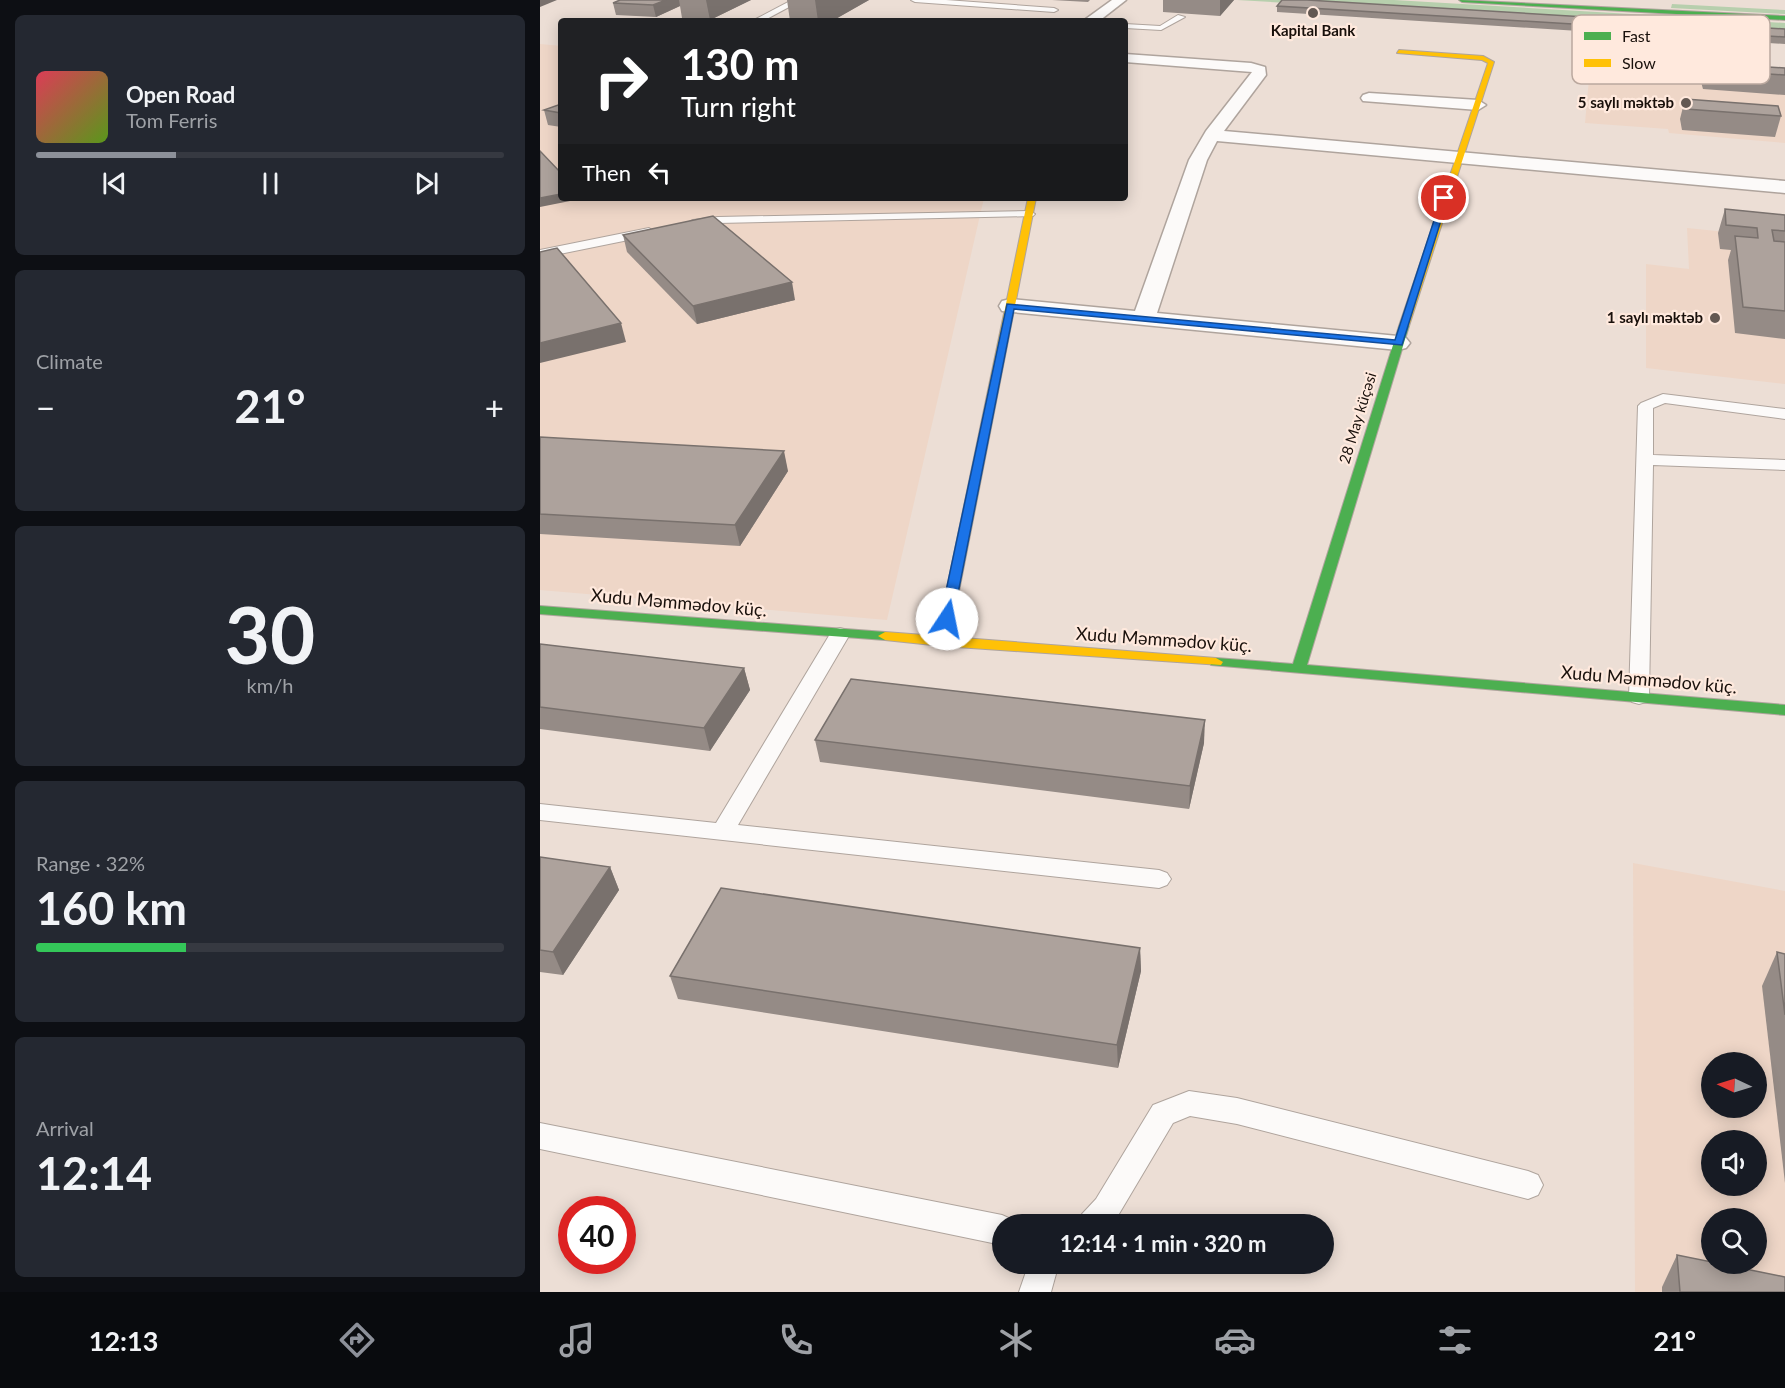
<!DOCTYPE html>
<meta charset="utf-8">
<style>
:root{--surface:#171b24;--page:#242831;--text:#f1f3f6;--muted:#9ea1a6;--line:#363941;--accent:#8c9099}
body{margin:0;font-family:Lato,sans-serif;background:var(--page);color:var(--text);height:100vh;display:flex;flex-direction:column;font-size:22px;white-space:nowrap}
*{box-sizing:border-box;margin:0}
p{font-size:20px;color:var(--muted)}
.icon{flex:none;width:33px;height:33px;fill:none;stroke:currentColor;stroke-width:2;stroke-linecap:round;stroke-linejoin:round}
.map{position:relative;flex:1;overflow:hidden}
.panel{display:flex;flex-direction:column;gap:15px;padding:15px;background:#0d0f14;width:540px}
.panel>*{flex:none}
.top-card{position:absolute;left:18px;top:18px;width:570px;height:183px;border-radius:6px;box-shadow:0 3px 15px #0003;background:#202124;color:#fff;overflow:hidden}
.needle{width:39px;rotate:274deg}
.controls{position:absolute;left:1161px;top:1052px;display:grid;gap:12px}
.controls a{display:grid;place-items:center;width:66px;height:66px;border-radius:50%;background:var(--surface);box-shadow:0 3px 15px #0003;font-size:30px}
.speed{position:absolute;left:18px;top:1196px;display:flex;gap:12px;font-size:30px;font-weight:700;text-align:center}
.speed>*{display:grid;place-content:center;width:78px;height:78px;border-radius:50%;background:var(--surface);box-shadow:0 3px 15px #0003;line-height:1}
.speed .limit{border:9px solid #d22;background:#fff;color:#111}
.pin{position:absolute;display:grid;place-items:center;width:51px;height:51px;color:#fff;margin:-26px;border:3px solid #fff;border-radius:50%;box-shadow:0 2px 6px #0007}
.me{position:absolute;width:66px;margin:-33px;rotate:11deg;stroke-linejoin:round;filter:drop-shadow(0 0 4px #0008)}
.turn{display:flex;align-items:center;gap:21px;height:126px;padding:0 24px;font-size:27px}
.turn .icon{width:78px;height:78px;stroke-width:2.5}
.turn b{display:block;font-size:42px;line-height:51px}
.then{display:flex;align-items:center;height:57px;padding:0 24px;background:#0003;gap:12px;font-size:22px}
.big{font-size:45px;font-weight:700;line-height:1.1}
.panel .tile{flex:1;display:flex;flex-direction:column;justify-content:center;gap:9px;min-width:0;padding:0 21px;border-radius:9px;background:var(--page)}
.panel .dial{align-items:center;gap:0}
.dial b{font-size:78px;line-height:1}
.song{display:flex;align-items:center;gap:18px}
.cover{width:72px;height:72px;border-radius:9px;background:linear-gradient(135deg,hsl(350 70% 55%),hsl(90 70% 35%))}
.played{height:6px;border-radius:3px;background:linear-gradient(90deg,var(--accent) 30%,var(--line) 30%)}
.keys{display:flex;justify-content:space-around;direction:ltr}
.heat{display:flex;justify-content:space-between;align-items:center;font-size:33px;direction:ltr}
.charge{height:9px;border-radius:4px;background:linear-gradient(90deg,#34c759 32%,var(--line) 0)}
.trip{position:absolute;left:452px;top:1214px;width:342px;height:60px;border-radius:30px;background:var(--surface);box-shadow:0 3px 15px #0003;font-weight:700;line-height:60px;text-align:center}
.dock{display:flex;height:96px;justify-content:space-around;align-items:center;background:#090b0e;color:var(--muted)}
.dock .icon{width:42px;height:42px}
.dock .current{color:var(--accent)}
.dock b{font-size:27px;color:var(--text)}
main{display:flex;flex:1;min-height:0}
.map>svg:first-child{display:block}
.built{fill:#eed6c7;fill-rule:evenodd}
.green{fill:#b7cfad}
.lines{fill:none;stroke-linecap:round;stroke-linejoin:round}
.lane-casing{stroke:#afa49d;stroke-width:2}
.street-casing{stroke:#afa49d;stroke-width:3}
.fast-casing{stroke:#afa49d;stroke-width:2}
.slow-casing{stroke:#afa49d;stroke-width:2}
.lane{fill:#fcfaf9;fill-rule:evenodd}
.street{fill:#fcfaf9;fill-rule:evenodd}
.fast{fill:#4caf50;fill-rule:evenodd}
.slow{fill:#ffc107;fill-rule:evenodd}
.wall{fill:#958b86}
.shaded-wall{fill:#79716d}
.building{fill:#ada29c;stroke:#79716d;stroke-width:1.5}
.route{fill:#1a73e8;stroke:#114b97;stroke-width:1.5}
.poi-dot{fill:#635852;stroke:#ffe9dd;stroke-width:2}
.labels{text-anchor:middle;stroke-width:4.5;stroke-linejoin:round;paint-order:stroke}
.far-poi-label{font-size:15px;font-weight:bold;fill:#19100b;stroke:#ffe9dd;text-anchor:end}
.far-street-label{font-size:15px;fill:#19100b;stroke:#ffe9dd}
.street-label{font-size:18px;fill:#19100b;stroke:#ffe9dd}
.key{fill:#ffe9dd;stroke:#baa89e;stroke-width:1.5}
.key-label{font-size:16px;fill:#19100b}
</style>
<main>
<section class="panel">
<div class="tile">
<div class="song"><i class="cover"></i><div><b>Open Road</b><p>Tom Ferris</p></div></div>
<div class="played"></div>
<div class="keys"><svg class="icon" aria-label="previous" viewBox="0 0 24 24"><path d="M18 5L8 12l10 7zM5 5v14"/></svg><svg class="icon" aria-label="pause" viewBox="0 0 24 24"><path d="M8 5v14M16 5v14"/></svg><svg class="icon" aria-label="next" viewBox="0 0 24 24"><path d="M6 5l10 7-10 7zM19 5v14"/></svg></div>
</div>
<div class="tile"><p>Climate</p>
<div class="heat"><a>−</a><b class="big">21°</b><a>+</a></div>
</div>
<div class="tile dial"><b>30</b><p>km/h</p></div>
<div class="tile"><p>Range · 32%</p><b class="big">160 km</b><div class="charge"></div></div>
<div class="tile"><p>Arrival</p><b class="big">12:14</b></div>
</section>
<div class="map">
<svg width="1245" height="1292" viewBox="0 0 1245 1292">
<rect width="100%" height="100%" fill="#ecded5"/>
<g class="built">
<polygon points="0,44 21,46 21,198 444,198 347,620 0,590"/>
<polygon points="1051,57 1162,65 1164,78 1245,84 1245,143 1129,133 1128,129 1045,123"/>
<polygon points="1147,228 1245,238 1245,384 1106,368 1106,264 1149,269"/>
<path d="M1093 863 1245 891V1292H1095ZM1172 1062H1216V1107H1172ZM1172 1140H1216V1185H1172ZM1172 1218H1216V1263H1172Z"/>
</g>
<g class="green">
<polygon points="697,0 854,0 1245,23 1245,33"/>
<polygon points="1132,4 1245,10 1245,14 1131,8"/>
</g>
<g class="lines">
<g class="lane-casing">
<g id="lane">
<polygon points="252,0 262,0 223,21 216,19"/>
<polygon points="371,0 406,0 514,8 518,10 514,12 375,2"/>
<polygon points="638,15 645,17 621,30 585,28 585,24 620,26"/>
<polygon points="1210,55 1214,58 1218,74 1245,79 1245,85 1225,83 1211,78 1206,58"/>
<polygon points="489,211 495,214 493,216 178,223 153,226 147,223 153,220 178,217"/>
<polygon points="109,228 115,232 113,235 0,258 0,250"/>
<polygon points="1123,394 1245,409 1245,419 1125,403 1113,408 1113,455 1245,460 1245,470 1113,465 1109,697 1106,702 1099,704 1092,702 1089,697 1098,406 1101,403"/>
<polygon points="300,628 307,630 310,634 198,825 619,870 627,873 631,879 627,885 619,888 0,820 0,804 176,823 290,634 293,630"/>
<polygon points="649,1091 697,1098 988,1171 998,1175 1003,1185 998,1195 988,1199 697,1124 650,1116 633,1123 573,1224 538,1224 542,1214 556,1199 613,1105"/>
<polygon points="0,1123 462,1215 473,1220 475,1224 462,1224 462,1245 0,1149"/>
<polygon points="489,1263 519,1263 511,1292 479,1292"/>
</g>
</g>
<g class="street-casing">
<g id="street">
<polygon points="572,0 586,0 559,21 543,21"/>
<polygon points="585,54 711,63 725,67 726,75 684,131 1245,181 1245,193 677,141 667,160 617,313 858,336 866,338 870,343 866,348 858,350 462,311 459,306 462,301 470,299 595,311 649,160 666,131 712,72 585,62"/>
<polygon points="829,93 938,100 946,105 938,110 823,101 821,98 823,95"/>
</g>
</g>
<g class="fast-casing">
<g id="fast">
<polygon points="919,0 1245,16 1245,20 922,2"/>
<polygon points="864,323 869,326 767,665 1245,705 1245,715 671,665 669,662 676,658 753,664 859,326"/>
<polygon points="0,606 345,632 352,636 345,640 0,614"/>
</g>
</g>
<g class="slow-casing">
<g id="slow">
<polygon points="859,50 943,56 954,62 869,326 864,329 859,326 948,63 942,60 857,53"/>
<polygon points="488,198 496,198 410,637 676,658 683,662 681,665 402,646 345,640 338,636 345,632 397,636"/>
</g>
</g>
<use href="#lane" class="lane"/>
<use href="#street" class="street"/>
<use href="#fast" class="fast"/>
<use href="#slow" class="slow"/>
</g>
<g class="wall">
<polygon points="80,0 211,0 170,20 142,18 140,6 116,17 76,15 73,3"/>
<polygon points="247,0 329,0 292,21 250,21"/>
<polygon points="512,0 550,0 548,2"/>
<polygon points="623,0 694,0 680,16 623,12"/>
<polygon points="737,6 1245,29 1245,44 737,12"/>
<polygon points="1166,63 1245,68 1245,95 1163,89 1161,82"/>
<polygon points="1145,99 1241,116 1235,137 1142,130 1140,119"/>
<polygon points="21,104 21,127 8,125 4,110"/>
<polygon points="1185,209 1245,215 1245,339 1195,333 1188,260 1191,250 1180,249 1178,233"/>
<polygon points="83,235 255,300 157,324 87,252"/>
<polygon points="0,437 248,471 200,546 0,534"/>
<polygon points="0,644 204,668 210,690 170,751 0,729"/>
<polygon points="275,740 664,743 649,809 280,762"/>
<polygon points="0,857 70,867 79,890 23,975 0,972"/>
<polygon points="600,948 601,971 578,1068 138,999 130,976"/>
<polygon points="1237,952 1245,954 1245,1183 1222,986"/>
<polygon points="1137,1255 1245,1292 1122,1292 1122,1287"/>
</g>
<g class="shaded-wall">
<polygon points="0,0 17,0 0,7"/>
<polygon points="126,0 139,0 140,6 116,17 113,5"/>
<polygon points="166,0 211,0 170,20"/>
<polygon points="275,0 329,0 292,21 278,21"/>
<polygon points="680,0 694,0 680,16"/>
<polygon points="21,194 21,198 40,198 40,199 0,207 0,198"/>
<polygon points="252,282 255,300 157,324 153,306"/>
<polygon points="81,323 86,342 0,363 0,343"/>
<polygon points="244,451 248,471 200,546 195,525"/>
<polygon points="204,668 210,690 170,751 164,728"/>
<polygon points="665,720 664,743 649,809 650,786"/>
<polygon points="70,867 79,890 23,975 13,952"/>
<polygon points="600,948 601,971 578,1068 577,1045"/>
</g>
<g class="building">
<polygon points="80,0 126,0 113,5 73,3"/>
<polygon points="742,0 767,0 1245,29 1245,37 737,6"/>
<polygon points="1166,63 1245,68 1245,75 1168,70"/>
<polygon points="1145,99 1238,106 1241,116 1146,109"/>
<polygon points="21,104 21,113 4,110"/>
<polygon points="0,151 21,173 21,194 0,198"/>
<polygon points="1185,209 1245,215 1245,231 1232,230 1234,241 1245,242 1245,311 1203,307 1195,236 1218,238 1217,228 1186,225"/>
<polygon points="173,216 252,282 153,306 83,235"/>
<polygon points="17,248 81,323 0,343 0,252"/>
<polygon points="0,437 244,451 195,525 0,514"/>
<polygon points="0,644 204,668 164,728 0,707"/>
<polygon points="311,679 665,720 650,786 275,740"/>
<polygon points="0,857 70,867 13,952 0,950"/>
<polygon points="181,888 600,948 577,1045 130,976"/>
<polygon points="1237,952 1245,954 1245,1015"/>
<polygon points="1137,1255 1172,1262 1172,1263 1176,1263 1245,1277 1245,1292 1140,1292"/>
</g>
<polygon class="route" points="902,196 908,198 862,345 474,309 413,619 407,623 402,622 400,619 467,304 855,340"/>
<g class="poi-dot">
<circle cx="773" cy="13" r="6"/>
<circle cx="1146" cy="103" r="6"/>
<circle cx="1175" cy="318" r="6"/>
</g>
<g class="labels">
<g class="far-poi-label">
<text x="773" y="36" text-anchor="middle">Kapital Bank</text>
<text x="1134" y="108">5 saylı məktəb</text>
<text x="1163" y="323">1 saylı məktəb</text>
</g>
<g class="far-street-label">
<text transform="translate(818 418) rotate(-73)" y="5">28 May küçəsi</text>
</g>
<g class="street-label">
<text transform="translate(139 603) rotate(5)" y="6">Xudu Məmmədov küç.</text>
<text transform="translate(624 640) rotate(4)" y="6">Xudu Məmmədov küç.</text>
<text transform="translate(1109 680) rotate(5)" y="6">Xudu Məmmədov küç.</text>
</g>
</g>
<rect x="1032" y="15" width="198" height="69" rx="9" class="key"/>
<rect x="1044" y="32" width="27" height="8" fill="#4caf50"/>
<rect x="1044" y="59" width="27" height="8" fill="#ffc107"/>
<g class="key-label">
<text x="1082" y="42">Fast</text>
<text x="1082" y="69">Slow</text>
</g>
</svg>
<div class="controls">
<a><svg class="needle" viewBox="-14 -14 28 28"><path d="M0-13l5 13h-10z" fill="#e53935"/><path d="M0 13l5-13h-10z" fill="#9ea1a6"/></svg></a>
<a><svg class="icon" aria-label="sound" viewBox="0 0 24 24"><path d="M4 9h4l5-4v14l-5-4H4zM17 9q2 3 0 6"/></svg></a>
<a><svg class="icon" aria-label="search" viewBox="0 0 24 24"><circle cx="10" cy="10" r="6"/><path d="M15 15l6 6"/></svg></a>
</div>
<div class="speed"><div class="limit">40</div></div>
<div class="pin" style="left:904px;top:198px;background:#d93025"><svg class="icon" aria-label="arrive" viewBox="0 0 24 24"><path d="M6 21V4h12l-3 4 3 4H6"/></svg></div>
<svg class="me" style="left:407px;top:619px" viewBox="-20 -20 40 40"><circle r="19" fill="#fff"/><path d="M0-13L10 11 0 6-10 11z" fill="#1a73e8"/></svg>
<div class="trip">12:14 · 1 min · 320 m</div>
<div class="top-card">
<div class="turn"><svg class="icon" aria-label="right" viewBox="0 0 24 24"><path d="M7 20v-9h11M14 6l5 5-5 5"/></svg><div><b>130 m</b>Turn right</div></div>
<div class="then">Then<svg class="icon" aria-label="left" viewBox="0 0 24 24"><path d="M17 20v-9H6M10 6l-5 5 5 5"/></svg></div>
</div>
</div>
</main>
<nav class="dock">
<b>12:13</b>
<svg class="icon current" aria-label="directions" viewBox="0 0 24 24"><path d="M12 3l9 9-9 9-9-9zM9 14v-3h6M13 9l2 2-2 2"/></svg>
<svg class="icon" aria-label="music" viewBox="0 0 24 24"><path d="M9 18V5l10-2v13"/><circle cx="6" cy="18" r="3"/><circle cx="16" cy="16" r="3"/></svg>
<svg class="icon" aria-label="phone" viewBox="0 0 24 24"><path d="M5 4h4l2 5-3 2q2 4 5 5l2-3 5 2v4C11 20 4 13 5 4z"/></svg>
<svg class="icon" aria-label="climate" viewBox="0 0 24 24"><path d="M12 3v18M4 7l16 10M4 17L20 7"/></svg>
<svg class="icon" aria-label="car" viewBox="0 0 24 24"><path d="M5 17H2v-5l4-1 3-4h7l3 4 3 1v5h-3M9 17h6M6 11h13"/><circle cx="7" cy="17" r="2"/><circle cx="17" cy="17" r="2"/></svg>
<svg class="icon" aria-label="filters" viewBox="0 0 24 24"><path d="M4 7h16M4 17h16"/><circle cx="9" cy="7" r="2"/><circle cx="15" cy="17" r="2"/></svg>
<b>21°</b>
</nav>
